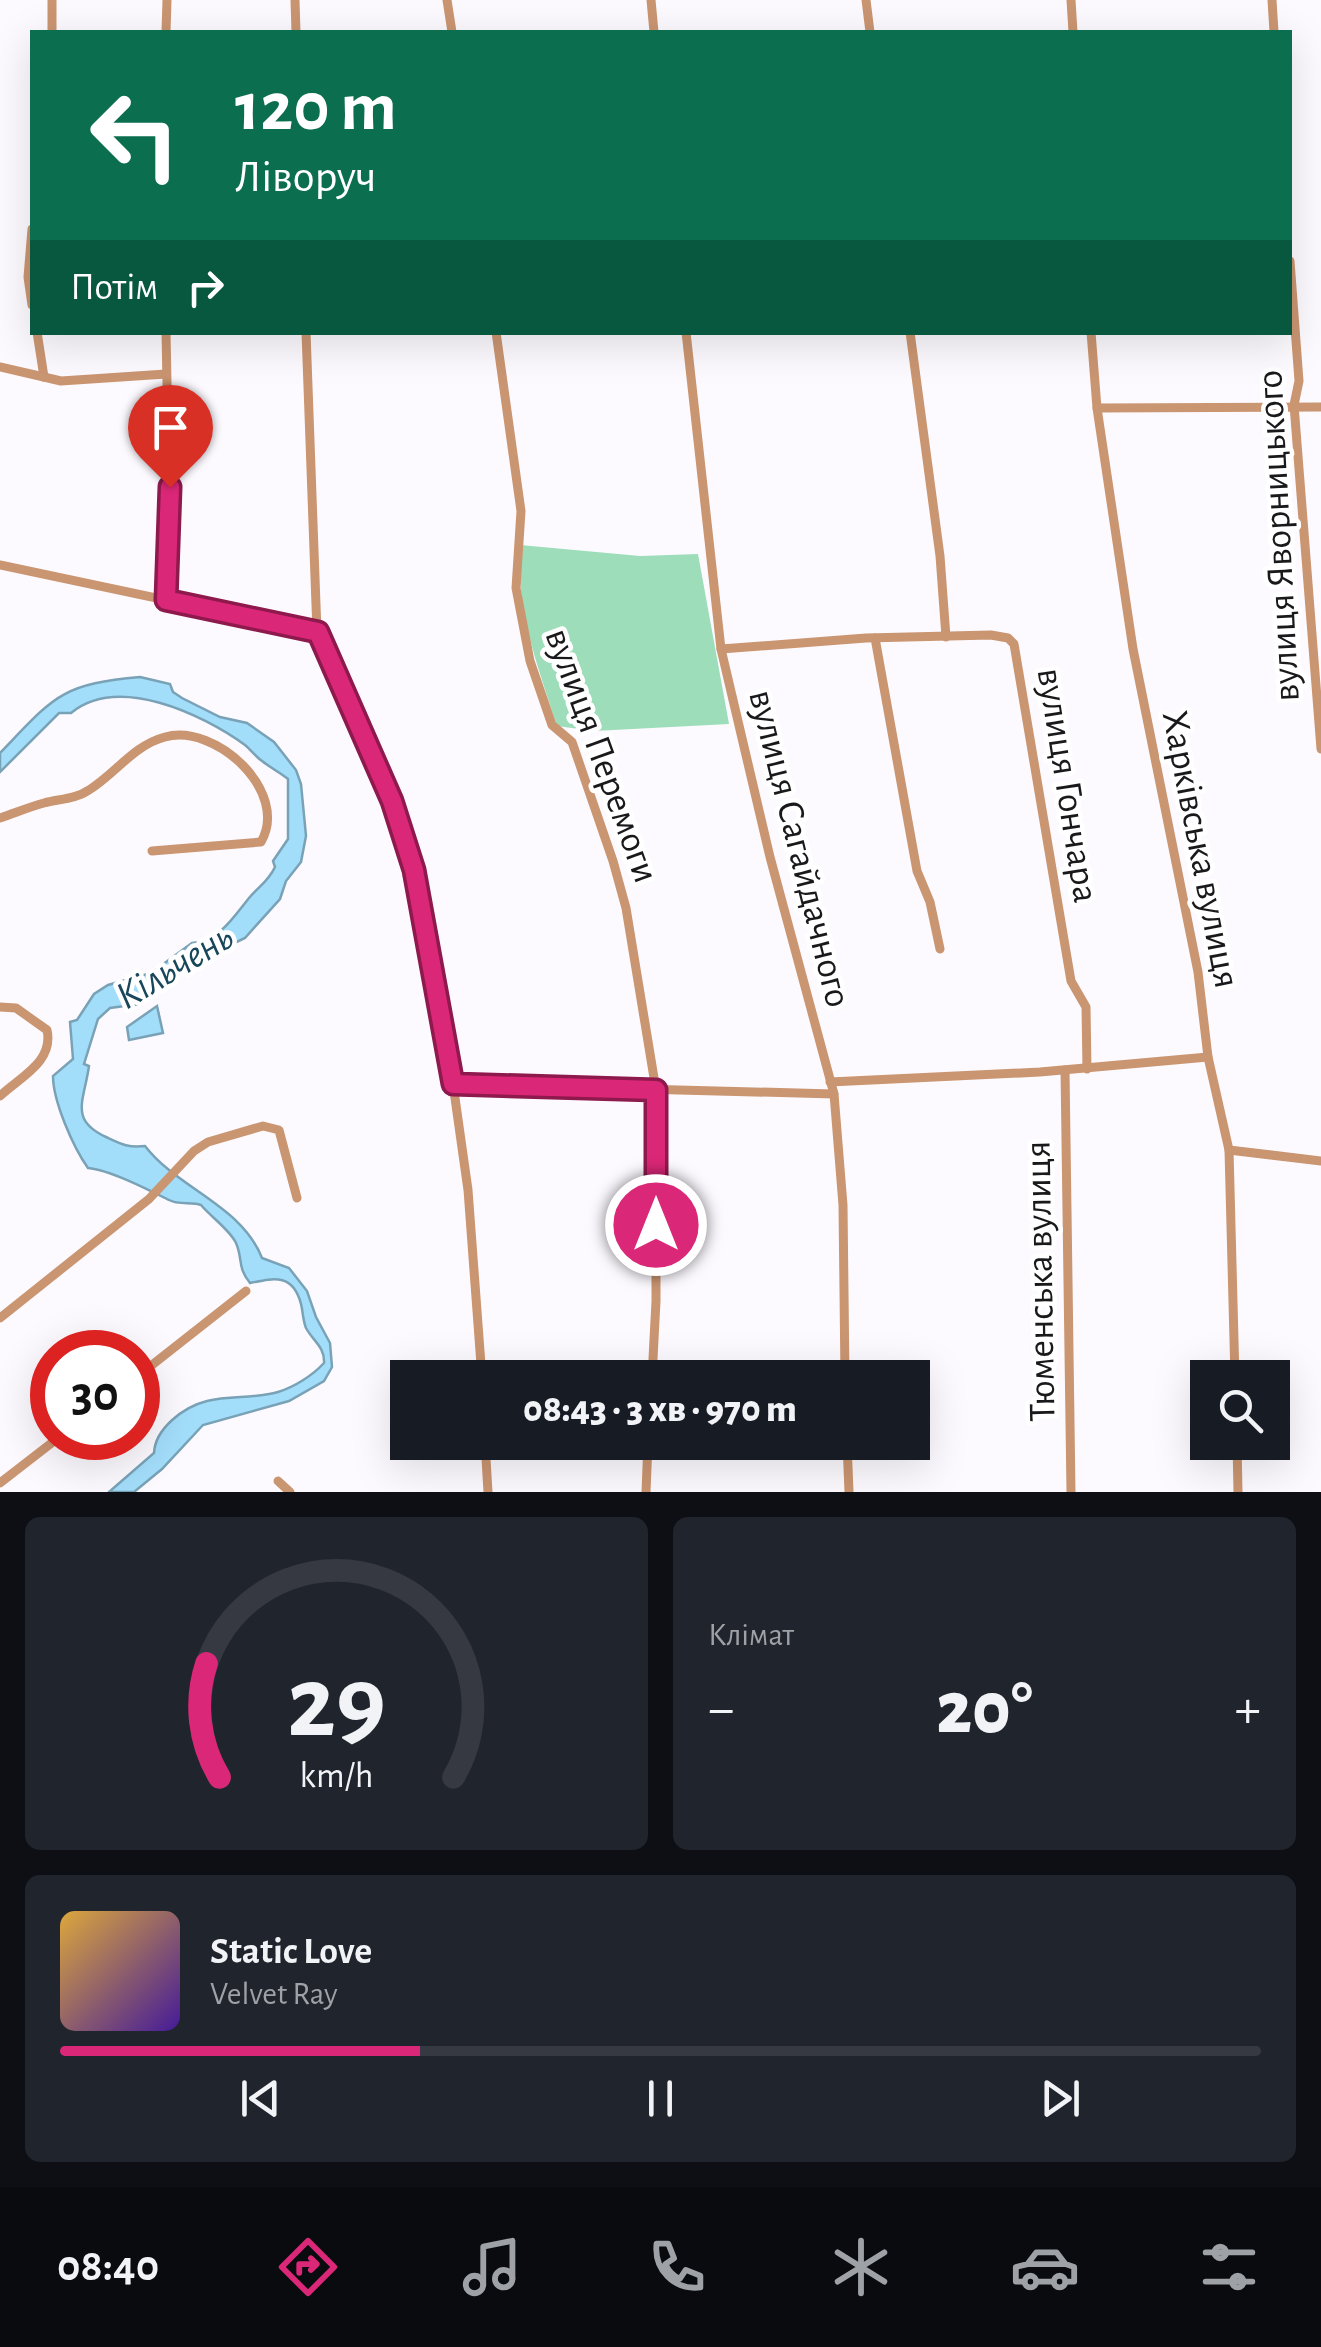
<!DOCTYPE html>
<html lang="uk">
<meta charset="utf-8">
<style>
:root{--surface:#171b24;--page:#20242c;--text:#f1f3f6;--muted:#9ea1a6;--line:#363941;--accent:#db2777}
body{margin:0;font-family:"Alegreya Sans",sans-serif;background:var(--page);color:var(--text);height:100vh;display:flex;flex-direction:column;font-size:38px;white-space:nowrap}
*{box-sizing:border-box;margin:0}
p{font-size:32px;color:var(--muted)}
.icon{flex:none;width:55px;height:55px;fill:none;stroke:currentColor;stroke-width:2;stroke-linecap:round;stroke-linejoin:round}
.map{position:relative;height:1492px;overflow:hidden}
.panel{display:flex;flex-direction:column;gap:25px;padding:25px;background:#0d0f14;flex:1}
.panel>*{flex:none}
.top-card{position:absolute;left:30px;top:30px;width:1262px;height:305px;border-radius:0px;box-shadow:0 10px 40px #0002;background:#0b6e4f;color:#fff;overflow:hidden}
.fabs{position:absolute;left:1190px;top:1360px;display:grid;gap:20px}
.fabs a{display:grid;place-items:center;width:100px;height:100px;border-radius:0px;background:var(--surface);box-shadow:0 10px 40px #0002;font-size:50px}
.speed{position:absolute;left:30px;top:1330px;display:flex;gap:20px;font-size:50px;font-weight:700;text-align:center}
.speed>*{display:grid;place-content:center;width:130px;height:130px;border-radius:50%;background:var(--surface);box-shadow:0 10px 40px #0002;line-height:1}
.speed .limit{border:15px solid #d22;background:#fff;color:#111}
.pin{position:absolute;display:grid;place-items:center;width:85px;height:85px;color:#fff;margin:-102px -42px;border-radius:50% 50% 50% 0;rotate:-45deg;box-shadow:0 0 10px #0007}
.pin .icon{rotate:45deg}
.me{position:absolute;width:110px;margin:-55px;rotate:0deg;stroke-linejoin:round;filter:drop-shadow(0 0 8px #0008)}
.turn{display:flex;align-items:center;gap:35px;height:210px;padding:0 40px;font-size:45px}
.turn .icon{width:130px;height:130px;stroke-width:2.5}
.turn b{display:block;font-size:70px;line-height:85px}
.then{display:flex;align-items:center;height:95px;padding:0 40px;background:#0003;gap:20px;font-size:38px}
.big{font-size:75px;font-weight:800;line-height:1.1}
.panel .card{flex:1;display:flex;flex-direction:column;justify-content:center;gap:15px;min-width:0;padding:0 35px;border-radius:15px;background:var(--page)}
.panel .dial{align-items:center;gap:0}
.dial svg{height:260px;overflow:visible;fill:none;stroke:var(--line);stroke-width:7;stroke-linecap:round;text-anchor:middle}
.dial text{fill:var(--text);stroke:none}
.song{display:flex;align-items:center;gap:30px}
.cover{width:120px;height:120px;border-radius:15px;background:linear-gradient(135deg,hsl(40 70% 55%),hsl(260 70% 35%))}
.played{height:10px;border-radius:5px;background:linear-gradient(90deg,var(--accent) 30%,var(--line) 30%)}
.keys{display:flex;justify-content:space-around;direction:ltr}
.heat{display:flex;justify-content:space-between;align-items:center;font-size:55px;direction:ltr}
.panel .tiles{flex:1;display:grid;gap:25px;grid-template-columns:1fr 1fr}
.card:last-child{grid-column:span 2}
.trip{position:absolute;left:390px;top:1360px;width:540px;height:100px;border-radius:0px;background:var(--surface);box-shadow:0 10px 40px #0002;font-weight:800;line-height:100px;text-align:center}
.tab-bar{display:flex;height:160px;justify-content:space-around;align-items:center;background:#090b0e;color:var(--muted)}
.tab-bar .icon{width:70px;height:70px}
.tab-bar .active{color:var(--accent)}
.tab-bar b{font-size:45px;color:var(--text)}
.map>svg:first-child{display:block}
.green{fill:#9dddba}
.water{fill:#a2ddfa;stroke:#79a2b7;stroke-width:2.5}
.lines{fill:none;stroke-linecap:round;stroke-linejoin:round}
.street{stroke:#ca9571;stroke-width:9}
.route-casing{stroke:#8e194d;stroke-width:25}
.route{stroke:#db2777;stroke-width:18}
.labels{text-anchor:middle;stroke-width:9;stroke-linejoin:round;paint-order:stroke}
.street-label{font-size:38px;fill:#19181a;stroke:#fff}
.water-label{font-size:40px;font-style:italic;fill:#18465a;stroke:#fff}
</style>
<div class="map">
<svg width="1321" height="1492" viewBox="0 0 1321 1492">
<rect width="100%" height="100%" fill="#fdfaff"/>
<path class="green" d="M520 545 640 556 698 554 729 724 594 731 557 726C538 667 515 607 520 545Z"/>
<g class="water">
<path d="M140 677 170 684 173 692 182 698 220 717 247 723 274 742 296 770 301 784 306 836 301 862 286 881 280 899 245 938 195 962 140 1004 110 1008 98 1019 84 1064 89 1066C84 1101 69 1120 106 1137 121 1144 128 1148 145 1146 178 1189 241 1205 262 1258L289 1268 307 1291 316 1317 330 1343 332 1367 324 1381 289 1401 203 1425 162 1469 134 1492H109L154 1453C155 1429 183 1407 207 1401 230 1395 254 1399 278 1392 294 1387 312 1376 324 1363 325 1347 313 1341 306 1328 303 1321 303 1312 301 1304 293 1273 274 1278 250 1283 237 1267 243 1259 236 1243 230 1230 211 1217 201 1205 191 1202 178 1205 169 1200 149 1190 110 1170 88 1168 73 1147 53 1101 53 1076L73 1059 70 1022 77 1020 94 994 108 985 151 973 192 943C219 941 233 918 249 898 259 886 268 882 275 867L273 861 288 839V779C279 772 271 768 262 761 256 757 251 750 245 745 202 714 118 674 71 713H59L0 772V753C54 697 60 684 140 677Z"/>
<polygon points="157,1006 163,1033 129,1040 127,1027"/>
</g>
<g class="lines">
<g class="street">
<polyline points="295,0 296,32"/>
<polyline points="447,0 452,32"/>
<polyline points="651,0 654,32"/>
<polyline points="866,0 870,32"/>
<polyline points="1071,0 1073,32"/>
<polyline points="1272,0 1274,32"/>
<polyline points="52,32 52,0"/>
<polyline points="166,32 167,0"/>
<polyline points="32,229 28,277 32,305"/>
<polyline points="1290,261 1299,381 1294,405 1321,749"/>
<polyline points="37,332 44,377"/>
<polyline points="306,332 317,632 392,801 414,869 453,1084 468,1190 482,1378"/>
<polyline points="496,332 521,511 516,588 530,661 552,725 572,742 613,861 626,908 656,1090 656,1301 652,1378"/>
<polyline points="686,332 721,649 770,857 834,1094 843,1205 845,1378"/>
<polyline points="910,332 940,556 946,637"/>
<polyline points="1091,332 1097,408 1133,649 1198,972 1208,1057 1229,1150 1235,1378"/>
<polyline points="0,367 61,381 166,374"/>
<polyline points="1097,408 1321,407"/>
<polyline points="0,565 317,632"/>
<polyline points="166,600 169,487 166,332"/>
<polyline points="875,638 917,871 930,902 940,949"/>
<polyline points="721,649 866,638 991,635 1008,638 1014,644 1071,981 1086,1007 1087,1069"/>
<path d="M0 818C15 813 29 807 44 803 59 799 76 799 89 790 115 774 134 745 165 737 216 723 290 792 261 842L152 851"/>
<path d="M0 1007 16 1008 47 1030C54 1062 20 1077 0 1096"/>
<polyline points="1065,1070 1071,1492"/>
<polyline points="830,1082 1040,1072 1208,1057"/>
<polyline points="453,1084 834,1094"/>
<polyline points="1229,1150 1321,1161"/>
<polyline points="0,1318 149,1199 194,1151 208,1142 263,1126 279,1130 297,1198"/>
<polyline points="138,1376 246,1291"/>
<polyline points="485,1442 488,1492"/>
<polyline points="847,1442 849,1492"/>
<polyline points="1237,1442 1238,1492"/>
<polyline points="278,1481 290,1492"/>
<polyline points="0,1483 58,1438"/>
<polyline points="646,1492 648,1442"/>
</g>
</g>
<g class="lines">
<g class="route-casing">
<polyline id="route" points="170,487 166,600 318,632 392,801 414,870 453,1084 656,1090 656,1225"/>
</g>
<use href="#route" class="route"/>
</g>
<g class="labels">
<g class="street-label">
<text transform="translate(1277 536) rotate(-93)" y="13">вулиця Яворницького</text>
<text transform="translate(603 755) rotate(70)" y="13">вулиця Перемоги</text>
<text transform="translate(1069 785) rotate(81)" y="13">вулиця Гончара</text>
<text transform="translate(801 848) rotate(76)" y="13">вулиця Сагайдачного</text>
<text transform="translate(1202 849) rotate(79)" y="13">Харківська вулиця</text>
<text transform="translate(1039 1281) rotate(-91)" y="13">Тюменська вулиця</text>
</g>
<g class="water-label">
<text transform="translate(174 965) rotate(-31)" y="14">Кільчень</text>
</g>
</g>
</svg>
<div class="fabs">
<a><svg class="icon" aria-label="search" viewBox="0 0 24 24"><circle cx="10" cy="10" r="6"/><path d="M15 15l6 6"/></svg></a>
</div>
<div class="speed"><div class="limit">30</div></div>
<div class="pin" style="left:170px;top:487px;background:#d93025"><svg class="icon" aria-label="arrive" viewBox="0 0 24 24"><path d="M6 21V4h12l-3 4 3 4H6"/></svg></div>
<svg class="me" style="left:656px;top:1225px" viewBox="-20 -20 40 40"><circle r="17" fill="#db2777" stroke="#fff" stroke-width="3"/><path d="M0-11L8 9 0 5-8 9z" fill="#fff"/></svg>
<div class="trip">08:43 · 3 хв · 970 m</div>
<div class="top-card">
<div class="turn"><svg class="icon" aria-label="left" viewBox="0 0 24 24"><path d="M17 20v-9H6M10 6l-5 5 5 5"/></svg><div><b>120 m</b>Ліворуч</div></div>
<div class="then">Потім<svg class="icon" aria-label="right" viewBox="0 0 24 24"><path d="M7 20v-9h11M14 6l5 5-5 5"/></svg></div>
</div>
</div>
<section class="panel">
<div class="tiles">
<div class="card dial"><svg viewBox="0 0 100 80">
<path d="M14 69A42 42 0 1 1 86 69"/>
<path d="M14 69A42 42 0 0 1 10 34" stroke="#db2777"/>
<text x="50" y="56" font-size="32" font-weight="700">29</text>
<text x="50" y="72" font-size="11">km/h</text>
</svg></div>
<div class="card"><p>Клімат</p>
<div class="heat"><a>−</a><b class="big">20°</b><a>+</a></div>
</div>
<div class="card">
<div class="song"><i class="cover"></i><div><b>Static Love</b><p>Velvet Ray</p></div></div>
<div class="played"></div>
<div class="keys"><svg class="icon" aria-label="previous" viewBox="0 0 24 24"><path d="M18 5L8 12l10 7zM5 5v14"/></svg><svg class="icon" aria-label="pause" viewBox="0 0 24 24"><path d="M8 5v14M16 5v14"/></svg><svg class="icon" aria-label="next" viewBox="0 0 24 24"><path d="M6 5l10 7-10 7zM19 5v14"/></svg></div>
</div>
</div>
</section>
<nav class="tab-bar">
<b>08:40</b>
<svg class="icon active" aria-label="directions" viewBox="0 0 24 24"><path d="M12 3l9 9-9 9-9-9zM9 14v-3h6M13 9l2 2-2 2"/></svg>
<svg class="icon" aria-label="music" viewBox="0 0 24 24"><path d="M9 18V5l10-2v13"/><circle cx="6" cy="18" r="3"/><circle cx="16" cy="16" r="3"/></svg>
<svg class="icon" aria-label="phone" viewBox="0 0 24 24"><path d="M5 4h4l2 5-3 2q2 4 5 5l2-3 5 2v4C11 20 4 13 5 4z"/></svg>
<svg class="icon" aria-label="climate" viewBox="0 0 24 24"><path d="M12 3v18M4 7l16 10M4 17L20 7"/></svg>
<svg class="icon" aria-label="car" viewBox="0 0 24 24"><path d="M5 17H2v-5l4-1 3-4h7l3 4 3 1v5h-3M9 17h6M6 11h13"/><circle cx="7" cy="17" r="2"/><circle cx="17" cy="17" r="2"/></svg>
<svg class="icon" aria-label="filters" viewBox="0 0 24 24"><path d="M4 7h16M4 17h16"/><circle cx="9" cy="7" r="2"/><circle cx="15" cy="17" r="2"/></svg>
</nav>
